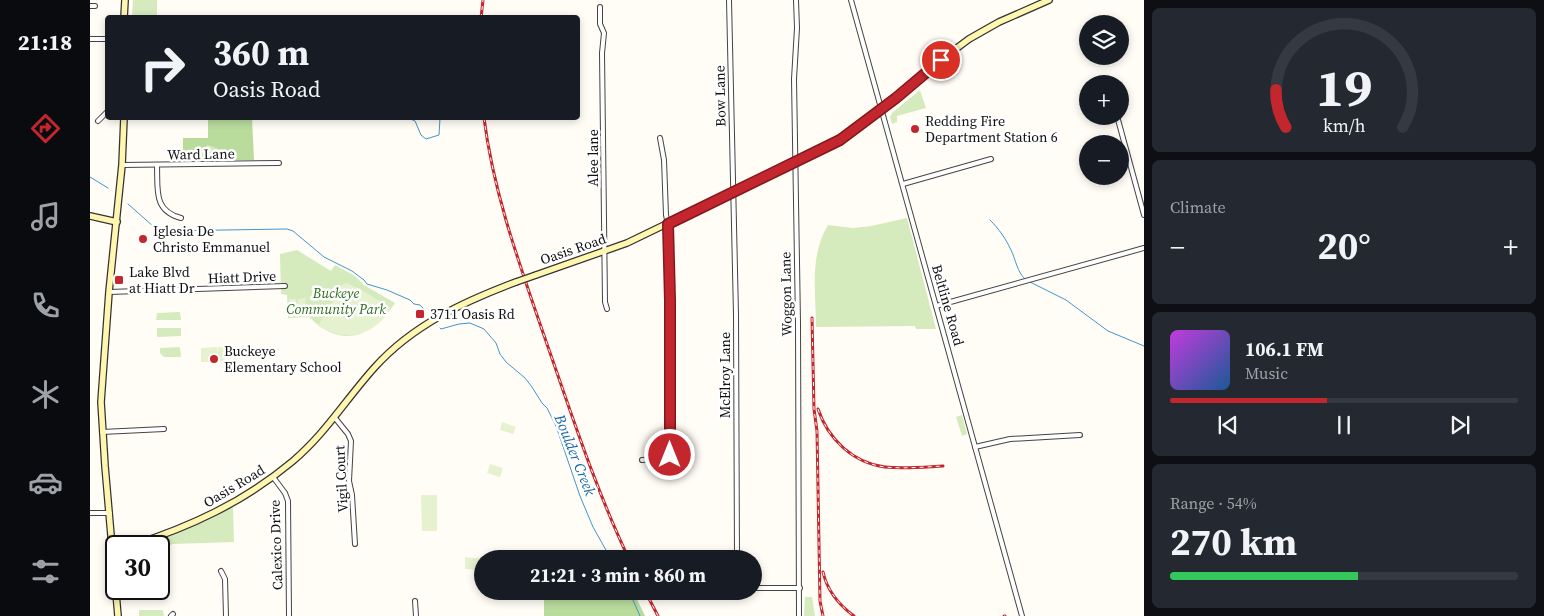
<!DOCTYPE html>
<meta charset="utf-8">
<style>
:root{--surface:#171b24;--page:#242831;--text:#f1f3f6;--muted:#9ea1a6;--line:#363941;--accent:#c4262e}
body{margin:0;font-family:"Source Serif 4",serif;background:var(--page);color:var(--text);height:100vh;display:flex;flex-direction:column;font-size:19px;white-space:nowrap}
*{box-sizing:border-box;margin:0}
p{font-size:16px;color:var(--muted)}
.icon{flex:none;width:28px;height:28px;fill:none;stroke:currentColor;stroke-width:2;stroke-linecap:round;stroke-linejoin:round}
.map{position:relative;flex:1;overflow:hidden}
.panel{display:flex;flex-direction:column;gap:8px;padding:8px;background:#0d0f14;width:400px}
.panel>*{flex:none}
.top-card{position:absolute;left:15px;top:15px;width:475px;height:105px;border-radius:5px;box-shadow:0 2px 8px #0003;background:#171b24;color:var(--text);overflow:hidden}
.fabs{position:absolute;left:989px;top:15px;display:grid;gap:10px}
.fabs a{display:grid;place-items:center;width:50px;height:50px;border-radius:50%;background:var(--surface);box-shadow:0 2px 8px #0003;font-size:25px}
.speed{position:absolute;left:15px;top:535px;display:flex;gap:10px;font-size:25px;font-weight:700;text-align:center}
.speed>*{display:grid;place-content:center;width:65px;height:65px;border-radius:50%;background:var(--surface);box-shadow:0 2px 8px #0003;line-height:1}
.speed .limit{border:2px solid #111;border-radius:8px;background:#fff;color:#111}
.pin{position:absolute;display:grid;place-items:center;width:42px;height:42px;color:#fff;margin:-21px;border:2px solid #fff;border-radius:50%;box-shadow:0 1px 5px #0007}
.me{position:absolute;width:55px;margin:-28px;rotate:0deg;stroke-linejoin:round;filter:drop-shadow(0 0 4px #0008)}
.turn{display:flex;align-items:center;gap:18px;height:105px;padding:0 25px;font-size:22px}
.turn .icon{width:65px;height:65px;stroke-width:2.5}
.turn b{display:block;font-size:35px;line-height:42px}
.big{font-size:38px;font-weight:700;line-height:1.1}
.panel .widget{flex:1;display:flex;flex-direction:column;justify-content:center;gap:8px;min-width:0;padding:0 18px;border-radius:8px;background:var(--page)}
.panel .dial{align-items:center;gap:0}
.dial svg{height:130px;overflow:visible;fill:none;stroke:var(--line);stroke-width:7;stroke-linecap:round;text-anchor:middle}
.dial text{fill:var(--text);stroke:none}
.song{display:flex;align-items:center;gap:15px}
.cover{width:60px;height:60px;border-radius:8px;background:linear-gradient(135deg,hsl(290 70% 55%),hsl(210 70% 35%))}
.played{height:5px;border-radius:2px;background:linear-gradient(90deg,var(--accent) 45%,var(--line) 45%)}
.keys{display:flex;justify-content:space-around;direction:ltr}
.heat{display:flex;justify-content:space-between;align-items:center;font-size:28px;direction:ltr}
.charge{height:8px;border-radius:4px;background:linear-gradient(90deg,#34c759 54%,var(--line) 0)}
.trip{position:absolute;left:384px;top:550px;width:288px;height:50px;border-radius:25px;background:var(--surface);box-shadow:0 2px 8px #0003;font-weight:700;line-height:50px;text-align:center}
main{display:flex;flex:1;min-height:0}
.tabs{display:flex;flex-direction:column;width:90px;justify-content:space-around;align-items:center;background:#090b0e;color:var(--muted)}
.tabs .icon{width:35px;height:35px}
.tabs .current{color:var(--accent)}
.tabs b{font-size:22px;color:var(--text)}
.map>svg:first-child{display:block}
.green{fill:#d5ebbd}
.forest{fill:#b9dc9c}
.pitch{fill:#e6f2cf}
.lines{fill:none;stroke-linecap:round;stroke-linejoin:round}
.stream{stroke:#3f96cf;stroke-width:1}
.street-casing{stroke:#444;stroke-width:6}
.secondary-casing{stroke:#333;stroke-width:8}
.street{stroke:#fff;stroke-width:4}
.secondary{stroke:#fff6b0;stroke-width:5.5}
.rail-casing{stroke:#c4262e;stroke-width:3}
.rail{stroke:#fff;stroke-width:1;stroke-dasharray:4;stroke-linecap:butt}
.secondary-bridge-casing{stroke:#333;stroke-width:8;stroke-linecap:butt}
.secondary-bridge{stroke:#fff6b0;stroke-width:5.5}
.route-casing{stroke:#7f191e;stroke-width:12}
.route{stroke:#c4262e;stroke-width:9}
.poi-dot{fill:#c4262e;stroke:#fff;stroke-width:2}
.labels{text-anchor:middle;stroke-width:5;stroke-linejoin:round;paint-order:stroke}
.street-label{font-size:14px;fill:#111;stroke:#fff}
.poi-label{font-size:14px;fill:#111;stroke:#fff;text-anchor:start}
.park-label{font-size:14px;font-style:italic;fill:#2f6b1f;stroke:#fff}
.water-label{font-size:15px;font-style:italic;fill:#1768a6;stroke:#fff}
</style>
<main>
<nav class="tabs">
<b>21:18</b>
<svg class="icon current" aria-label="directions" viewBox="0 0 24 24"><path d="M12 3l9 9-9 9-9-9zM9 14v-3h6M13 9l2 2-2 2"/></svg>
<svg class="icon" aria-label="music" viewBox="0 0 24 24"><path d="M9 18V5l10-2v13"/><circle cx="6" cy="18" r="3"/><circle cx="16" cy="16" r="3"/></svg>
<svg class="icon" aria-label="phone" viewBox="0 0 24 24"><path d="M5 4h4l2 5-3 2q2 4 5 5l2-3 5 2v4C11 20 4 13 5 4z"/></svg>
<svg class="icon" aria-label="climate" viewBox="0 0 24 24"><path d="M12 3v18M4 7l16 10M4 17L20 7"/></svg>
<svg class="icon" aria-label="car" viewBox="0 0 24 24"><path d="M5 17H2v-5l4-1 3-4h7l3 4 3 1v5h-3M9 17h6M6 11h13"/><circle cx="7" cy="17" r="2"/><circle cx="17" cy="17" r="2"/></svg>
<svg class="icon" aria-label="filters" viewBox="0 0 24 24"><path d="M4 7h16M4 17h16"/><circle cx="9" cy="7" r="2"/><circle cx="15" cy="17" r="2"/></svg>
</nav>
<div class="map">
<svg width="1054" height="616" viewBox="0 0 1054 616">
<rect width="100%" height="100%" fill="#fffdf5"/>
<g class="green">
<polygon points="43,0 67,0 67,17 42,17"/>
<polygon points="830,90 836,108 807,116 807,122 802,124 800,117 802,113"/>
<polygon points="117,145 134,151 142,160 104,161 102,157 103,154 113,153 116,150"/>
<path d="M817 218 846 329H826L825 326 726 327C726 293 719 256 738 225L763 228 781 226Z"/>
<path d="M207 250 241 271 245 265 265 276 274 285 305 303C282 338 251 349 219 317L198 318 197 295 191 294 190 254Z"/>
<polygon points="90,312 91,320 66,320 67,313"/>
<polygon points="67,328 91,328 91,336 67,337"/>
<polygon points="89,347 90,348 91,357 74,357 70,353 70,348"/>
<polygon points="872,415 877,434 872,436 866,417"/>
<polygon points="143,507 144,542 83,544 72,549 71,539 115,521"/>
<polygon points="715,597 722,597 725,616 714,616"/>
<polygon points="49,610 73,610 74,616 49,616"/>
</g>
<g class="forest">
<polygon points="118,118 162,118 164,160 142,160 134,151 117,145 115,152 103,154 102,157 104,161 93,161 93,138 118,138"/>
<polygon points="471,591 543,591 555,616 454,616 454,595 468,594"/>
</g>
<g class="pitch">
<path d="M256 283 270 289 301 308C284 337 256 342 228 326L252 285Z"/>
<polygon points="215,298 216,314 209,314 208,299"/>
<polygon points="199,299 206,299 207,314 200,314"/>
<polygon points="127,347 127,353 128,347 135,347 136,361 120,362 119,358 119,362 111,362 111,348"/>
<polygon points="412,422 426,427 423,434 410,430"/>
<polygon points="400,464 413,468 410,477 397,473"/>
<polygon points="331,495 347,495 347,531 332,531"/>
<polygon points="375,557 396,559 392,559 392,570 375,569"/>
</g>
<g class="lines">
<g class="stream">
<polyline points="318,118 325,121 331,135 336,139 349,135 350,118"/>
<polyline points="0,177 18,188"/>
<polyline points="38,204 64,227 72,231 197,229 203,231 234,257 262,271 274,280 277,284 297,290 320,300 324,304 330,305 335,310"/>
<path d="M900 220C909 229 916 239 921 250 926 260 927 272 935 279"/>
<polyline points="938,281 976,300 1018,331 1054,346"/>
<polyline points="350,328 351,329 369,324 380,323 394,329 406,343 410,354 416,362 435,378 442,387 452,403 457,408 466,426 490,496 503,527 521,559"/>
<polyline points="539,591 550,616"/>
</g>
<g class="street-casing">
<g id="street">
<polyline points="639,0 646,315 647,559"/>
<polyline points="706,0 707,28 704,79 708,323 709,616"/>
<polyline points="761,0 932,616"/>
<polyline points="0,6 5,6"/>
<polyline points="510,7 510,24 514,33 512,53 515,302 517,309"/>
<polyline points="0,39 18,39"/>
<polyline points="1027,116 1054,215"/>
<polyline points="8,121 18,111"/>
<polyline points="32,165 189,163"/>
<path d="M67 166C68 189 63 211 91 218"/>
<polyline points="813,184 901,159"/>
<polyline points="19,292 195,286"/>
<polyline points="846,306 1054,248"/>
<polyline points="245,418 258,434 261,441 259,481 262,495 265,544"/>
<polyline points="12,432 74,429"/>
<polyline points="885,447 920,439 990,435"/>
<polyline points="552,460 569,459 577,457 581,452 578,224 576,215 574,160 570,138"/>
<polyline points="183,477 195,493 198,501 199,616"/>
<polyline points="0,513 20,513"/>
<polyline points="131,571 135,579 136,616"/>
<polyline points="662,588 710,588"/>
<polyline points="648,591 648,597"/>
<polyline points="325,601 326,616"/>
<polyline points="81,616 83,614"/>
</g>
</g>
<g class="secondary-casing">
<g id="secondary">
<polyline points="34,18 35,0"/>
<polyline points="0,216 27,222"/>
<polyline points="446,275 537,243 750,140 785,115 851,60 879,39 909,22 959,0"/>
<path d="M40 546C100 527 154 502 203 461 236 433 256 399 285 367 323 325 373 302 426 282"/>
<polyline points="28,616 15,466 11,402 19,292 32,165 34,118"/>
</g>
</g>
<use href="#street" class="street"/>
<use href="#secondary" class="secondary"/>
<g class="rail-casing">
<g id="rail">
<polyline points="391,18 393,0"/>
<path d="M394 118C404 197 432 271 458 347 483 418 506 490 539 559"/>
<polyline points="722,318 724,409 727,431 730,601 733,616"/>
<path d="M728 409C738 439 763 463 795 467 814 469 834 467 853 466"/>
<path d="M733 572C737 590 749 605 764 616"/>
<polyline points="555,591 568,616"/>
<polyline points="914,616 915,616"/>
</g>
</g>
<use href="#rail" class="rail"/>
<g class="secondary-bridge-casing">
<polyline id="secondary-bridge" points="426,282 446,275"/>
</g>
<use href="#secondary-bridge" class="secondary-bridge"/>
</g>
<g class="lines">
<g class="route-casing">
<polyline id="route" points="580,455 580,300 578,224 750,140 806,98 851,60"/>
</g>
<use href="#route" class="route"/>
</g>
<g class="poi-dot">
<circle cx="825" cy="129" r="5"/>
<circle cx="53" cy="239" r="5"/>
<rect x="24" y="275" width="10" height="10" rx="2.5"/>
<rect x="325" y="309" width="10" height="10" rx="2.5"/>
<circle cx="124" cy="359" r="5"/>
</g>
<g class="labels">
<g class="street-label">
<text transform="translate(630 96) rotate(-91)" y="5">Bow Lane</text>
<text transform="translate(111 154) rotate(-1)" y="5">Ward Lane</text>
<text transform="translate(503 158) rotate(-90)" y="5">Alee lane</text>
<text transform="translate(483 249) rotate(-19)" y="5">Oasis Road</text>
<text transform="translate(152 277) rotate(-2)" y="5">Hiatt Drive</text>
<text transform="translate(696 294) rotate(-91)" y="5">Woggon Lane</text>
<text transform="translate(858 305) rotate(74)" y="5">Beltline Road</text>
<text transform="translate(635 375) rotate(-90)" y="5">McElroy Lane</text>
<text transform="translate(251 479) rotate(-93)" y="5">Vigil Court</text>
<text transform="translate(144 486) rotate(-31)" y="5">Oasis Road</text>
<text transform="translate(186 545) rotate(-92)" y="5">Calexico Drive</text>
</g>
<g class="poi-label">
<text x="835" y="126">Redding Fire<tspan x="835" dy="16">Department Station 6</tspan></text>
<text x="63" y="236">Iglesia De<tspan x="63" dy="16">Christo Emmanuel</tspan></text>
<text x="39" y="277">Lake Blvd<tspan x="39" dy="16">at Hiatt Dr</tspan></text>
<text x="340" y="319">3711 Oasis Rd</text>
<text x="134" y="356">Buckeye<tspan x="134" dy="16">Elementary School</tspan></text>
</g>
<g class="park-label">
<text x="246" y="298">Buckeye<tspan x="246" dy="16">Community Park</tspan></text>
</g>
<g class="water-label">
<text transform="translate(485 455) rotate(68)" y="5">Boulder Creek</text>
</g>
</g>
</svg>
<div class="fabs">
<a><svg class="icon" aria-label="layers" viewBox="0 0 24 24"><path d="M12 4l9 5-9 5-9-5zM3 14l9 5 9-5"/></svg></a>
<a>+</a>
<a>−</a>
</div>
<div class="speed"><div class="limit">30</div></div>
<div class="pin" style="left:851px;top:60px;background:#d93025"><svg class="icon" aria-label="arrive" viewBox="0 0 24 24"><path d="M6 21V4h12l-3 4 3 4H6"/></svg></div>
<svg class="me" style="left:580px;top:455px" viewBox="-20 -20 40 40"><circle r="17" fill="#c4262e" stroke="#fff" stroke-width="3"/><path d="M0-11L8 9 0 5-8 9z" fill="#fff"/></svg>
<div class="trip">21:21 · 3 min · 860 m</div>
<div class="top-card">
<div class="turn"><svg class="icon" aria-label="right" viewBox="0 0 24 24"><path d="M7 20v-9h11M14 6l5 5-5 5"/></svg><div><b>360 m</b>Oasis Road</div></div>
</div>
</div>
<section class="panel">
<div class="widget dial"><svg viewBox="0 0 100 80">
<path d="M14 69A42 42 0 1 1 86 69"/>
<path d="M14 69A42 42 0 0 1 8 46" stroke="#c4262e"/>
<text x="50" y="56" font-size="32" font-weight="700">19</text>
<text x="50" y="72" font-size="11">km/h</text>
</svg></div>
<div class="widget"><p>Climate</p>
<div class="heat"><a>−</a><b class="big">20°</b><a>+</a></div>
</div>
<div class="widget">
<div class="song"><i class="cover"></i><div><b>106.1 FM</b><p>Music</p></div></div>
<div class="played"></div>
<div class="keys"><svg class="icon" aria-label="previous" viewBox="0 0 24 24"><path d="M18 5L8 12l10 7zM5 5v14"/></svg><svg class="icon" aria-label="pause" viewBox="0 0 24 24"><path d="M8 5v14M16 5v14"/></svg><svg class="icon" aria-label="next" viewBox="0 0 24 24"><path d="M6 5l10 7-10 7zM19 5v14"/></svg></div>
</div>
<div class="widget"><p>Range · 54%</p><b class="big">270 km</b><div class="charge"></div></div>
</section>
</main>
